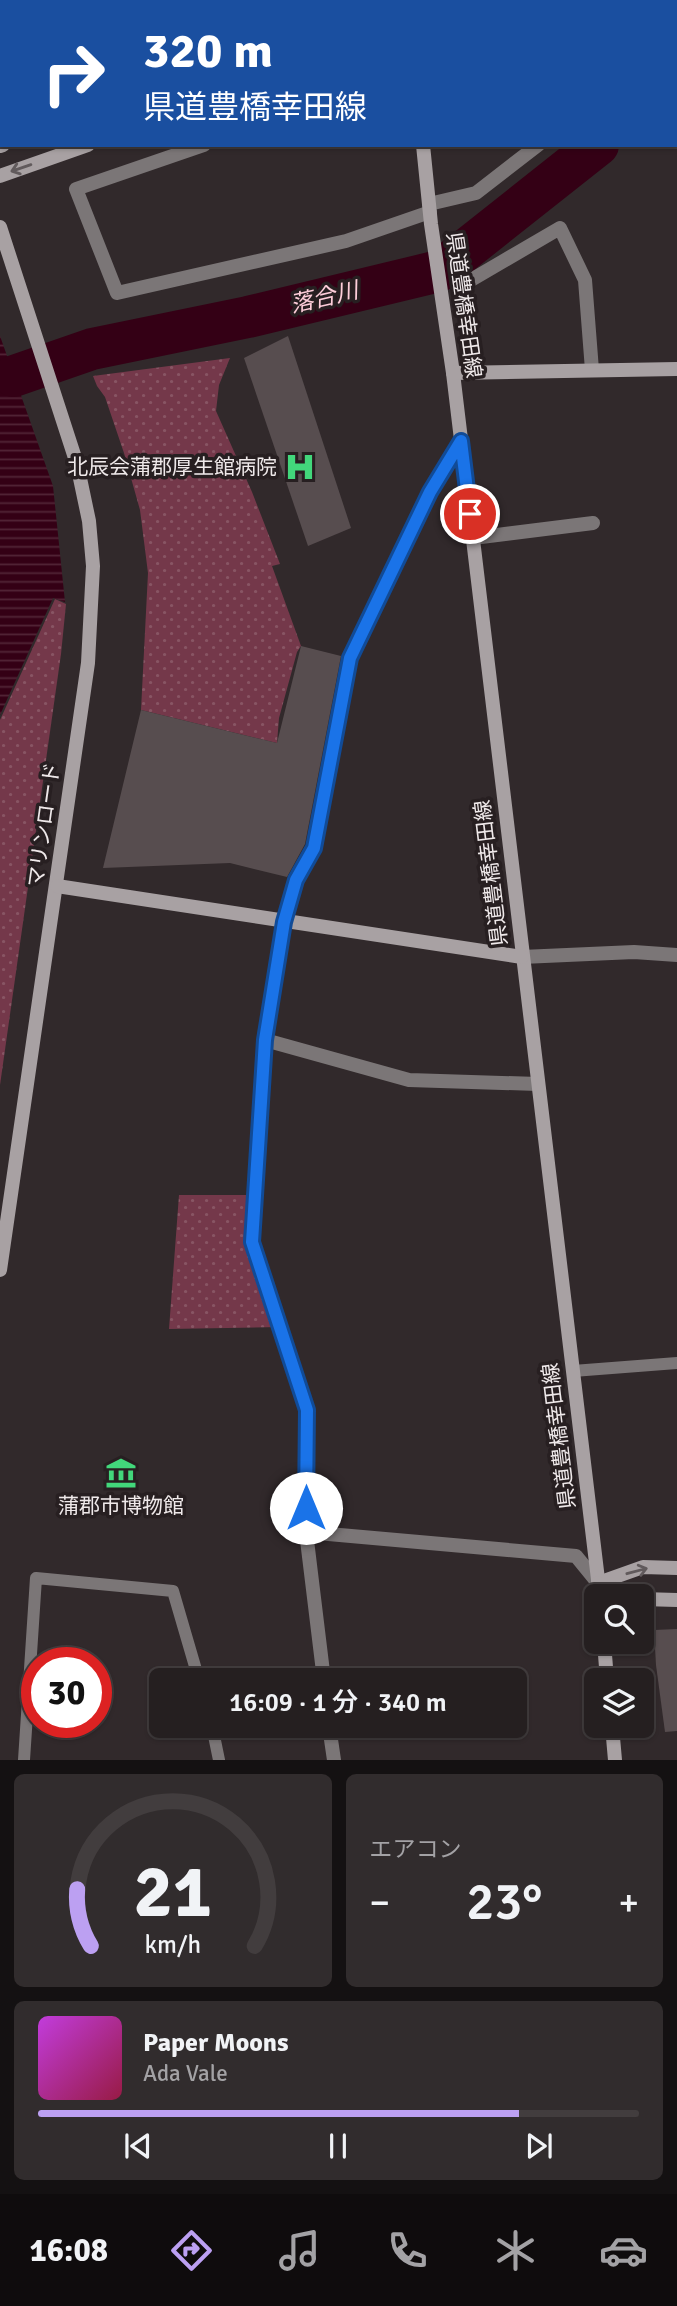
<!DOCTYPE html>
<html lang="ja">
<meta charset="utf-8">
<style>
:root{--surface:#251f20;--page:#312c2d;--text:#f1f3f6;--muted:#a3a2a5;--line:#423d3e;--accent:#bca0f2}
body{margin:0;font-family:Signika,"Noto Sans JP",sans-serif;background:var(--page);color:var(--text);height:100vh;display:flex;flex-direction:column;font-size:26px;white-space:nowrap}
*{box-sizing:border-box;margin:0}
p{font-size:23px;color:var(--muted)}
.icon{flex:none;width:38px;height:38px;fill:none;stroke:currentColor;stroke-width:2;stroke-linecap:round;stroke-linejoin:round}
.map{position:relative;height:1760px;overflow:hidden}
.sheet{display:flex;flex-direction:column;gap:14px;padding:14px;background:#141112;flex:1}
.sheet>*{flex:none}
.banner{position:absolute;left:0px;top:0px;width:677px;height:147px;box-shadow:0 2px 5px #0004,0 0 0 2px var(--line);background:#1a4fa0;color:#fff;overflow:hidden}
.fabs{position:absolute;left:584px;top:1584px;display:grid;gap:14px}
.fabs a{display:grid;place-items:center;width:70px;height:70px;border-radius:10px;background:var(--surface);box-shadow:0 2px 5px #0004,0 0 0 2px var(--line);font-size:35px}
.speed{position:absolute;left:21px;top:1647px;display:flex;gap:14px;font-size:35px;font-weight:700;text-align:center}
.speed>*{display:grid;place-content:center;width:91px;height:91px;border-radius:50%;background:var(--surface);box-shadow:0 2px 5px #0004,0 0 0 2px var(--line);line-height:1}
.speed .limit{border:10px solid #d22;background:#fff;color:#111}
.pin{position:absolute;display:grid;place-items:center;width:60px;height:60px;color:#fff;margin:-30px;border:4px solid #fff;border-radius:50%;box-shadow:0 2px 7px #0007}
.me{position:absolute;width:77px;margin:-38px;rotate:0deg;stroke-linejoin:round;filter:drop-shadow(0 0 5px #0008)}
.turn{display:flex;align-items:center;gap:24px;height:147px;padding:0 28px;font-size:32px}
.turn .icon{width:91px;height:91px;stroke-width:2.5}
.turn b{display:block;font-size:49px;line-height:60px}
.big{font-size:52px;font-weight:600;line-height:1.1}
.sheet .widget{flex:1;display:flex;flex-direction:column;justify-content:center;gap:10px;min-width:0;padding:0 24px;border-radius:10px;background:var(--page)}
.sheet .dial{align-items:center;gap:0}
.dial svg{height:182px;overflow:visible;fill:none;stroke:var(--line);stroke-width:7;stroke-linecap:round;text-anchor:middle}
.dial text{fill:var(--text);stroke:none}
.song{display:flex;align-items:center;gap:21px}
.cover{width:84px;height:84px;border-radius:10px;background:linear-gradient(135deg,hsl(290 70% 55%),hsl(340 70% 35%))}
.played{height:7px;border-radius:4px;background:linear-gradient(90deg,var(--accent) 80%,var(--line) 80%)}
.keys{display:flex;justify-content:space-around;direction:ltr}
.heat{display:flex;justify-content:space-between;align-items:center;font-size:38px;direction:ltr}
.sheet .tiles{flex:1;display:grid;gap:14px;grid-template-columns:1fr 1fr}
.widget:last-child{grid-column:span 2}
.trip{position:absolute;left:149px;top:1668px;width:378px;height:70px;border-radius:10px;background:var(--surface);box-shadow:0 2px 5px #0004,0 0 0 2px var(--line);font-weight:600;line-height:70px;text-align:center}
.menu{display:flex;height:112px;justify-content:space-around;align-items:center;background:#0f0c0d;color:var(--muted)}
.menu .icon{width:49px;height:49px}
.menu .selected{color:var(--accent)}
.menu b{font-size:32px;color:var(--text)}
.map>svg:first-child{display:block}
.green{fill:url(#green-dots)}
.water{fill:url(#water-rules)}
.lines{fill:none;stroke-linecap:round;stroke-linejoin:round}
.river{stroke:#340015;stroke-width:42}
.building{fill:#574d4f}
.lane{stroke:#7b7677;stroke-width:12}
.street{stroke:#7b7677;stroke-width:14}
.secondary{stroke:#a8a1a3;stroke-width:14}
.oneway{stroke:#615a5c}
.route-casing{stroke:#114b97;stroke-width:18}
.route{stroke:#1a73e8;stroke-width:12}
.labels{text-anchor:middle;stroke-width:7;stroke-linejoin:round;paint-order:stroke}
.street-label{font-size:21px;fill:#efe9ea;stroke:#271f21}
.poi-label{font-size:21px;fill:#efe9ea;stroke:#271f21;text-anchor:end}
.water-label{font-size:23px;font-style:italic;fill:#feceda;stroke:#271f21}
</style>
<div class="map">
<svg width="677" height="1760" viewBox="0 0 677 1760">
<defs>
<pattern id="green-dots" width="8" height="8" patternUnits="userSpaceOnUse" patternTransform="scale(1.75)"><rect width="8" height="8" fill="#74384a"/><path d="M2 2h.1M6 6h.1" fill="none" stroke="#885564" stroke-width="1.8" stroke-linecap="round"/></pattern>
<pattern id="water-rules" width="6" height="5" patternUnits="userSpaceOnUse" patternTransform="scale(1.75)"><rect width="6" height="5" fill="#340015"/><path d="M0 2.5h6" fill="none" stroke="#522537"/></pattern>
</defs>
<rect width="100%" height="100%" fill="#31292b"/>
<g class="green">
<polygon points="230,358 219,385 216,411 252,492 280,564 272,566 301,646 297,652 279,718 277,743 141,710 148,573 140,510 124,453 105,397 97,386 93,376"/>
<polygon points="55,599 66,604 61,654 0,1085 0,720"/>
<polygon points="179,1195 255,1195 252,1242 280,1327 169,1329"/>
</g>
<polygon class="water" points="0,336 53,486 65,602 53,598 0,715"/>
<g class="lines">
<g class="river">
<polyline points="676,82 677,81"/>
<polyline points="14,376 92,349 248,317 439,271 598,145"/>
</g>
</g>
<g class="building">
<polygon points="288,336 351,528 308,546 244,358"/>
<polygon points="301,646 341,656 305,844 287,877 230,863 103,868 141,710 277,743"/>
<polygon points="677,1629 677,1731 665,1732 656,1665 654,1630"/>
</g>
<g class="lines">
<g class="lane">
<polyline points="573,1371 677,1363"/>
<polyline points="212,1726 219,1760"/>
<polyline points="24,1760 36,1578 173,1591 199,1680"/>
</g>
<g class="street">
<polyline points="64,0 65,2"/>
<polyline points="187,0 188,2"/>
<polyline points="323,0 323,2"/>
<polyline points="668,0 668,2"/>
<polyline points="676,39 677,38"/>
<polyline points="0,92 2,99"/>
<polyline points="204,145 76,189 117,293 346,241 430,212"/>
<polyline points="429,204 476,193 538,145"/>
<polyline points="471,280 560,228 585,280 592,370"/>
<polyline points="473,538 593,523"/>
<polyline points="522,957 634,952 677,955"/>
<polyline points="265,1040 409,1080 538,1084"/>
<polyline points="306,1532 576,1556 598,1583"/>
<polyline points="324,1680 306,1532 307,1410 252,1242 265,1040 284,922 296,880 314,848 350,658 430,492 461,441"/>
<polyline points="329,1726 334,1760"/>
</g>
<g class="secondary">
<polyline points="406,0 406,2"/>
<polyline points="423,145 431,224 453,373 600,1596"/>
<polyline points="0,146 3,145"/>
<polyline points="0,176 88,145"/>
<polyline points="0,227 77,464 89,521 93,566 88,663 0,1270"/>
<polyline points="453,373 677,369"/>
<polyline points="57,886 522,957"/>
<polyline points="598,1583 643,1567 677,1568"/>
<polyline points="598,1583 633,1596"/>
<polyline points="642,1599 677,1600"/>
<polyline points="604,1642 607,1680"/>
<polyline points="612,1726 615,1760"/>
</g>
</g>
<defs><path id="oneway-shaft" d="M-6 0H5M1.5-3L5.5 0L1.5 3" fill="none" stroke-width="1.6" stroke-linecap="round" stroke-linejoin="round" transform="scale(1.75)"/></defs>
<g class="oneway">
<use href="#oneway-shaft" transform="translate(21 168) rotate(161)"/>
<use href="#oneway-shaft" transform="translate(637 1571) rotate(-15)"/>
</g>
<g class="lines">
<g class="route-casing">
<polyline id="route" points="306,1508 307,1410 252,1242 265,1040 284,922 296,880 314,848 350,658 430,492 461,441 470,514"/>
</g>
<use href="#route" class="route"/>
</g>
<defs>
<g id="hospital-bare" transform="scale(2.415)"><path d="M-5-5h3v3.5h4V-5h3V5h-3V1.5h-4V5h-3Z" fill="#42d77b" stroke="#271f21" stroke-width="2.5" paint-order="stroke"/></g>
<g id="museum-bare" transform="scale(2.415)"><path d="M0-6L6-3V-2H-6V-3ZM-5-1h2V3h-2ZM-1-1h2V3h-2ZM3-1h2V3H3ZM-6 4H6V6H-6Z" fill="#42d77b" stroke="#271f21" stroke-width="2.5" paint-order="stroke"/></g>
</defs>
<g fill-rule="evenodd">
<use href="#hospital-bare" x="300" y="467"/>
<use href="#museum-bare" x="121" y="1473"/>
</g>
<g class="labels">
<g class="street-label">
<text transform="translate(464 305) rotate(82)" y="7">県道豊橋幸田線</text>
<text transform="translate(44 825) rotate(-82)" y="7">マリンロード</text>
<text transform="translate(491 873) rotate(-97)" y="7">県道豊橋幸田線</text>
<text transform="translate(559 1436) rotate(-97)" y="7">県道豊橋幸田線</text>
</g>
<g class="poi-label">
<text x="277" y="474">北辰会蒲郡厚生館病院</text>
<text x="121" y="1513" text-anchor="middle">蒲郡市博物館</text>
</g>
<g class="water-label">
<text transform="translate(324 297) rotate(-13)" y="8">落合川</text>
</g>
</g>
</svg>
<div class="fabs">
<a><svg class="icon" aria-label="search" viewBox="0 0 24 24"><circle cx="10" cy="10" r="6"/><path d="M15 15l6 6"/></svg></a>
<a><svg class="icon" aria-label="layers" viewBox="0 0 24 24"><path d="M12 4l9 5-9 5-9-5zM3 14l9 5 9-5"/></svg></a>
</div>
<div class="speed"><div class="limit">30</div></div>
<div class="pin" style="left:470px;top:514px;background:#d93025"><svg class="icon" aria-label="arrive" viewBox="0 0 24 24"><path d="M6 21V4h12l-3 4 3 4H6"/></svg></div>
<svg class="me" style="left:306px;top:1508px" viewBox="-20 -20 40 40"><circle r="19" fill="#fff"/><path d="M0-13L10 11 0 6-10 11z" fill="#1a73e8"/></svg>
<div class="trip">16:09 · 1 分 · 340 m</div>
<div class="banner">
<div class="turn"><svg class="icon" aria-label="right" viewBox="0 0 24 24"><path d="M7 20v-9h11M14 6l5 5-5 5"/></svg><div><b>320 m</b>県道豊橋幸田線</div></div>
</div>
</div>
<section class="sheet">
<div class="tiles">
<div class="widget dial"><svg viewBox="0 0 100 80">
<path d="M14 69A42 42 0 1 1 86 69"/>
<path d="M14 69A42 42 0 0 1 8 44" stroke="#bca0f2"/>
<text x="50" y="56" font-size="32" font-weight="700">21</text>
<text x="50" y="72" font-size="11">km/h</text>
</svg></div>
<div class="widget"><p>エアコン</p>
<div class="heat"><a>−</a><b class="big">23°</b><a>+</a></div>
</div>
<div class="widget">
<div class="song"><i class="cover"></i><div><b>Paper Moons</b><p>Ada Vale</p></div></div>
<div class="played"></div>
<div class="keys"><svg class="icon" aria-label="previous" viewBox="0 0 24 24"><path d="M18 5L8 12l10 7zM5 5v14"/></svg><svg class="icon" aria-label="pause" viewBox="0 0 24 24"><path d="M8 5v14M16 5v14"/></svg><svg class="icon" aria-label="next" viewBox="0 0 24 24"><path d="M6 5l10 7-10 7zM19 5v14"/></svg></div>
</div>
</div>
</section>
<nav class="menu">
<b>16:08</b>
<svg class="icon selected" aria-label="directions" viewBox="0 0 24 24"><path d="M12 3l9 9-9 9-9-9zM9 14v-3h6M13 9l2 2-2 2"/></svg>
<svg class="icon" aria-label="music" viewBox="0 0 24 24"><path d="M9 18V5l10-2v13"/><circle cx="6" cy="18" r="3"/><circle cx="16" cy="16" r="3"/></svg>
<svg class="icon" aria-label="phone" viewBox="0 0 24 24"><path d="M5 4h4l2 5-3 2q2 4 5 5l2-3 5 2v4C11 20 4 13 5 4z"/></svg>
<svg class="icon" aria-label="climate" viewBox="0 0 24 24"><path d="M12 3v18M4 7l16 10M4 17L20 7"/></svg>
<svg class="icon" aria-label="car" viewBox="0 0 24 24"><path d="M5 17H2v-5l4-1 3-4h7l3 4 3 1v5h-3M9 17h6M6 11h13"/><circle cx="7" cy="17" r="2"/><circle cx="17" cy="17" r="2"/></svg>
</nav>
